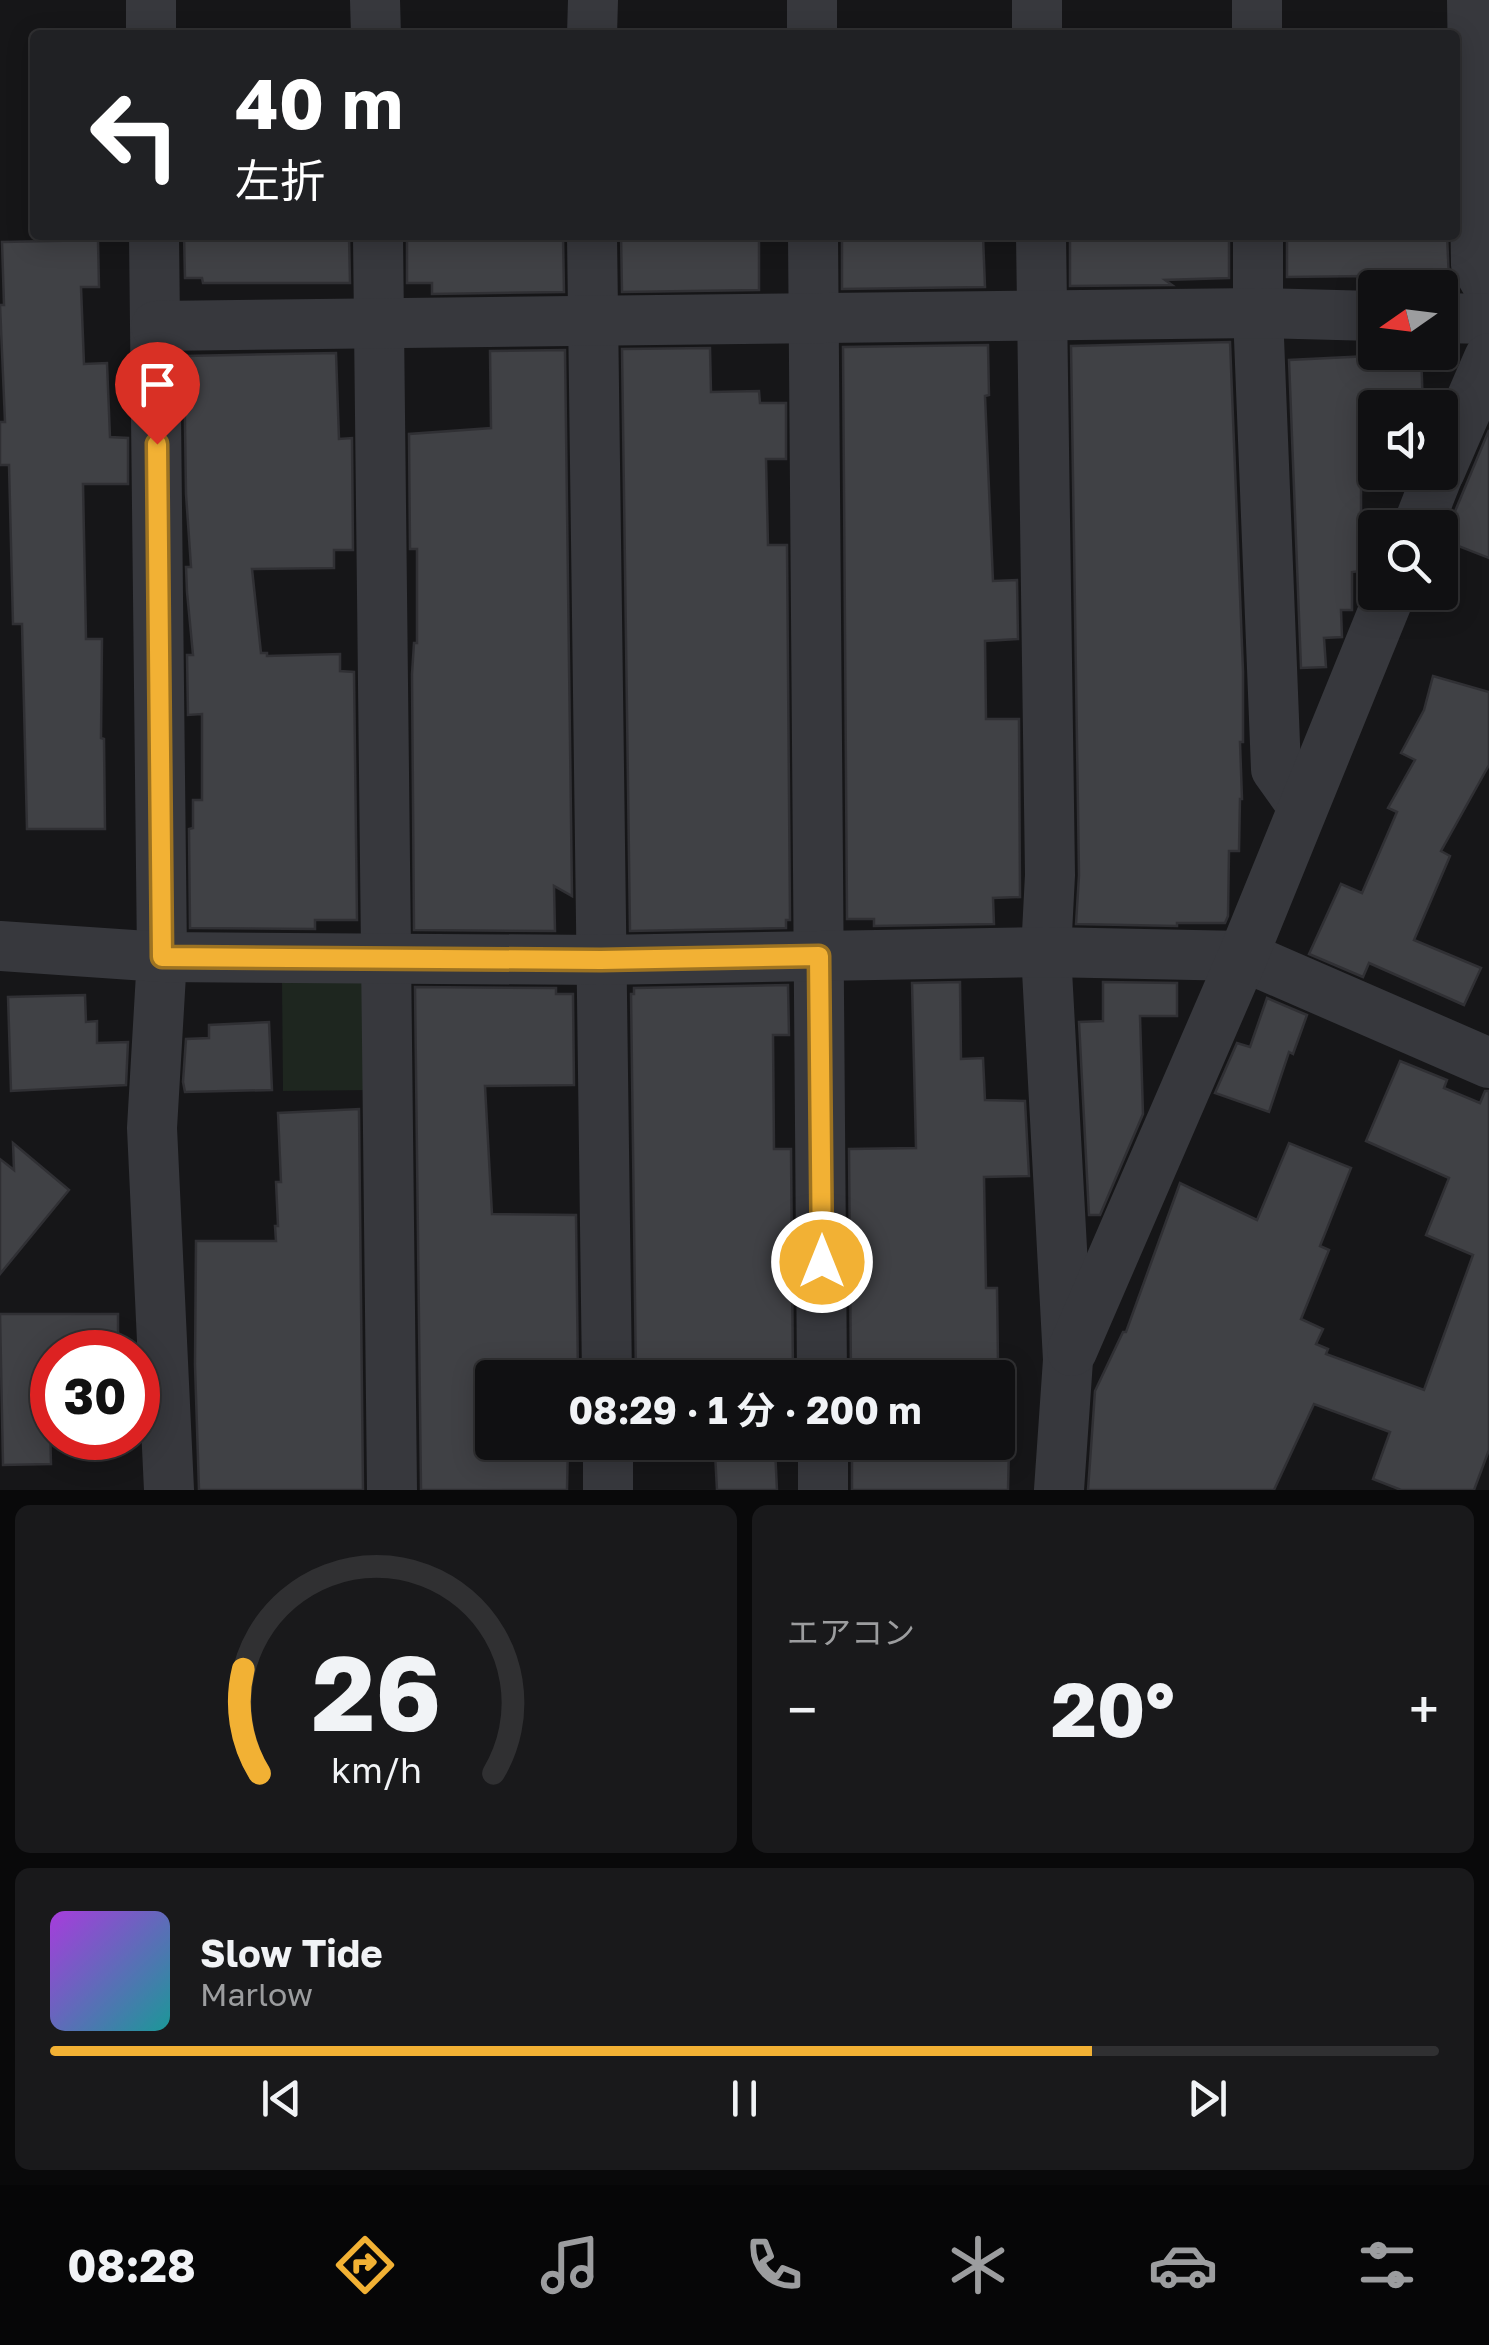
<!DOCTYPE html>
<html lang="ja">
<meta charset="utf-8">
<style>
:root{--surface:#101012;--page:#19191b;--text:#f1f3f6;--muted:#9c9d9f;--line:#303032;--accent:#f2b134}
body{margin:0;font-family:"Golos Text","Noto Sans JP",sans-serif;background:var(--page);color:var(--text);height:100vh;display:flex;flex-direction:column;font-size:38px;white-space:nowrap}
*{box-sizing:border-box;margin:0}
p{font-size:32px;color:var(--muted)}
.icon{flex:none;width:55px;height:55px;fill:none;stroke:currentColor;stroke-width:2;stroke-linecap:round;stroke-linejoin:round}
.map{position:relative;height:1490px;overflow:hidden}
.panel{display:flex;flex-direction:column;gap:15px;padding:15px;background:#09090a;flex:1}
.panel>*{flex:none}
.hud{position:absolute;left:30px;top:30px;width:1430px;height:210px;border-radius:10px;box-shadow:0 5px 25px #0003,0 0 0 2px var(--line);background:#202124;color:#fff;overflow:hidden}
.needle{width:65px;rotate:256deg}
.controls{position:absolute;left:1358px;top:270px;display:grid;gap:20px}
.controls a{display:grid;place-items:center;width:100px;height:100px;border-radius:10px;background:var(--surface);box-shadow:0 5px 25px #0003,0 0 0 2px var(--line);font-size:50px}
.speed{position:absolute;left:30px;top:1330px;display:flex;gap:20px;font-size:50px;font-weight:700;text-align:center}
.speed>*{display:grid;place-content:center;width:130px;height:130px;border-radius:50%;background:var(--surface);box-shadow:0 5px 25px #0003,0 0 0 2px var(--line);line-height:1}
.speed .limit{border:15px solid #d22;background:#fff;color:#111}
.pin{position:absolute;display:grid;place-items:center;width:85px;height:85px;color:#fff;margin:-102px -42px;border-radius:50% 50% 50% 0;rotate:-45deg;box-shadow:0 0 10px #0007}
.pin .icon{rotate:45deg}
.me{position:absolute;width:110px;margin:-55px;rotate:0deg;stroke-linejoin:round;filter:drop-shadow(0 0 8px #0008)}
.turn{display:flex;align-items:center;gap:35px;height:210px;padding:0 40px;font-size:45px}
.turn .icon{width:130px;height:130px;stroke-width:2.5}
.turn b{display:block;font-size:70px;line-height:85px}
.big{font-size:75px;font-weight:700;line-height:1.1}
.panel .tile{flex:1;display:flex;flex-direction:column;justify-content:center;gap:15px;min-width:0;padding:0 35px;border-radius:15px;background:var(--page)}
.panel .dial{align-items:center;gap:0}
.dial svg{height:260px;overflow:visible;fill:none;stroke:var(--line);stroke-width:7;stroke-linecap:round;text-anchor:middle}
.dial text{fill:var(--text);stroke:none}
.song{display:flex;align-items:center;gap:30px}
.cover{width:120px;height:120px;border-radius:15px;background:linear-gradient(135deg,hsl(280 70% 55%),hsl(180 70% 35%))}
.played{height:10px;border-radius:5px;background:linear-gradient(90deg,var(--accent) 75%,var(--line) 75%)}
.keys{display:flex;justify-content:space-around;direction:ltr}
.heat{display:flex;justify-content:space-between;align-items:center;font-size:55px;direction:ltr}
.panel .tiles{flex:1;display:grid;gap:15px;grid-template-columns:1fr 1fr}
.tile:last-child{grid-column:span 2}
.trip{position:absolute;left:475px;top:1360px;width:540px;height:100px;border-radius:10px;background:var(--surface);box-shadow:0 5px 25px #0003,0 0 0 2px var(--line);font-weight:700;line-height:100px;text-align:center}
.dock{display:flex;height:160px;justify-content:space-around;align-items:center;background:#060607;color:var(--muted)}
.dock .icon{width:70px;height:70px}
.dock .active{color:var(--accent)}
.dock b{font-size:45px;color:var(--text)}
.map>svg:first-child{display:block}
.green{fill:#1e261f}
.building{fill:#404145;stroke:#303034;stroke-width:2.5}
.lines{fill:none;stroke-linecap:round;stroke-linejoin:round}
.street{stroke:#37383d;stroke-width:50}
.route-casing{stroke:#9d7322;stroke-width:25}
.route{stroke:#f2b134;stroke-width:18}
</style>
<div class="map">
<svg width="1489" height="1490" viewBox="0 0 1489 1490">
<rect width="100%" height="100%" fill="#161618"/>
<polygon class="green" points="373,980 374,1090 283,1091 282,981"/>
<g class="building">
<polygon points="184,235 349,235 350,283 203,283 202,278 185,278"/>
<polygon points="407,235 563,235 564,292 432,294 432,283 407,283"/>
<polygon points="621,235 759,235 759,290 622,292"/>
<polygon points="842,235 900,235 900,238 983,236 985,287 842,289"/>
<polygon points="1103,235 1229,235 1229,278 1165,280 1172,285 1070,286 1070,236"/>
<polygon points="1287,235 1447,235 1449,280 1419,281 1419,288 1377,288 1368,287 1368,276 1287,277"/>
<polygon points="98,240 99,287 81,287 84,364 107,363 110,437 128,438 128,484 83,484 86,639 102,639 101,738 104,739 105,829 27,829 22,624 13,624 9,465 0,465 0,422 5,422 0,305 4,305 2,242"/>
<polygon points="1230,342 1243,671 1243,742 1240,742 1242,799 1240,799 1239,851 1229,851 1228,916 1225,923 1177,923 1177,926 1076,924 1079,875 1071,346"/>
<polygon points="988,345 989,395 985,396 993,581 1017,580 1018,639 985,641 986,719 1019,719 1020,897 993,898 994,924 874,926 874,919 847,919 843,347"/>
<polygon points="1369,345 1375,345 1375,352 1421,352 1423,408 1375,408 1375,446 1361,446 1361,571 1352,572 1352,610 1341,610 1342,637 1324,638 1326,667 1301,668 1289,360 1369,356"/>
<polygon points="710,348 711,392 759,391 760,403 786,403 786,459 766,459 768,545 787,545 790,920 786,920 786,928 630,931 622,349"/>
<polygon points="565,350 572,896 554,886 555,931 414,930 412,674 414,643 417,643 417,549 410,549 409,434 491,428 490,351"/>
<polygon points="336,353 339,439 352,438 353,550 334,550 334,568 252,569 261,653 267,653 267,656 340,654 340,671 354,672 357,920 315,920 315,929 190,928 189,829 193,828 193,800 202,800 202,714 188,715 187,655 193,655 187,592 186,567 191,567 186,494 184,356"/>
<polygon points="1489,430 1489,558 1443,540"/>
<polygon points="1433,676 1489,692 1489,765 1441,851 1450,856 1414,940 1481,968 1464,1005 1369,963 1363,977 1309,954 1341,884 1362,893 1397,812 1388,808 1415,760 1401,753 1424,710"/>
<polygon points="960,982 961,1059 983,1058 985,1100 1025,1101 1029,1176 984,1177 986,1288 997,1288 998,1362 1011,1362 1008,1490 852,1490 852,1442 998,1442 998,1378 851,1378 849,1149 916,1148 912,983"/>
<polygon points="1103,982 1177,983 1177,1016 1140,1016 1143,1114 1100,1215 1089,1215 1079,1022 1103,1021"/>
<polygon points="788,985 789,1035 773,1035 774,1149 791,1149 793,1378 636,1378 631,994 634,994 634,988"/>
<polygon points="415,987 556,988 556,994 573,994 574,1085 485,1086 492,1214 576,1215 578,1378 492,1378 492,1442 568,1442 567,1490 421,1490"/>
<polygon points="85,995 86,1022 97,1021 97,1043 128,1042 126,1085 11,1091 8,997"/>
<polygon points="1267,998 1307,1015 1293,1054 1289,1052 1269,1112 1215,1093 1237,1043 1250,1047"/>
<polygon points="269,1022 272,1090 185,1092 183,1082 186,1039 209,1038 209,1025"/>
<polygon points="1400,1061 1447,1080 1444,1088 1480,1103 1485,1091 1489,1091 1489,1450 1474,1490 1401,1490 1373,1479 1390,1432 1314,1404 1274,1490 1088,1490 1095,1391 1123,1332 1126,1332 1180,1183 1257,1220 1289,1143 1351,1168 1320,1246 1329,1250 1301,1319 1323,1329 1316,1344 1328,1349 1326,1354 1424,1390 1473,1255 1426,1235 1449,1178 1366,1141"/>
<polygon points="359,1109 363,1490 199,1490 195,1365 196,1241 276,1241 275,1226 278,1226 276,1182 281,1182 278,1113"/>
<polygon points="13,1143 69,1190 0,1274 0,1159 14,1170"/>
<polygon points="0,1314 118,1314 118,1352 48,1352 51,1464 3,1465"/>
<polygon points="717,1442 794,1442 794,1448 775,1448 777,1490 717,1490 715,1453 718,1453"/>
</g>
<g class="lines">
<g class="street">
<polyline points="151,0 151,35"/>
<polyline points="375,0 376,35"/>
<polyline points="812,0 812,35"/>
<polyline points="1037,0 1037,35"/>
<polyline points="1257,0 1257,35"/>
<polyline points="1472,0 1476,265 1489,288"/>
<polyline points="592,35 593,0"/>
<polyline points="154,235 162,957 152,1128 169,1490"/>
<polyline points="378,235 392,1490"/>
<polyline points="592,235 607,1378"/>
<polyline points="813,235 822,1378"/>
<polyline points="1041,235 1050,875 1046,952 1068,1360 1059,1490"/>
<polyline points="1258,235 1258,313 1276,769 1303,807"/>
<polyline points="1440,318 1489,319"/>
<polyline points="156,326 1258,313 1375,316"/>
<polyline points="1440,471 1489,358"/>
<polyline points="1417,528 1439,472"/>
<polyline points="0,946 162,957 601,960 1046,952 1243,956 1489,1063"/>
<polyline points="1072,1351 1243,956 1391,592"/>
<polyline points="608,1442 608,1490"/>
<polyline points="823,1442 823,1490"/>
</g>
</g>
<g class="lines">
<g class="route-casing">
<polyline id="route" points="157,444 162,957 601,960 819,956 822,1262"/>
</g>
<use href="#route" class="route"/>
</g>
</svg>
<div class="controls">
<a><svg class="needle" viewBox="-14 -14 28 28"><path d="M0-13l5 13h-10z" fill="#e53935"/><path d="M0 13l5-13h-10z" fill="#9c9d9f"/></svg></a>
<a><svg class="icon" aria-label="sound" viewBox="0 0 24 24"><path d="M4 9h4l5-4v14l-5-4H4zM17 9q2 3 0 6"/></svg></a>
<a><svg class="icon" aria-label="search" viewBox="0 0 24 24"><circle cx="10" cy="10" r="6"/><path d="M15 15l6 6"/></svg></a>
</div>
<div class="speed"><div class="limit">30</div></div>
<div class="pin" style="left:157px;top:444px;background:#d93025"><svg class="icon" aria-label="arrive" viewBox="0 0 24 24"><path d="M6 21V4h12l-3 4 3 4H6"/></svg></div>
<svg class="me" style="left:822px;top:1262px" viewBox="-20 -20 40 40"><circle r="17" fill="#f2b134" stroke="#fff" stroke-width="3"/><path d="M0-11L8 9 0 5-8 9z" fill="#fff"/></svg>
<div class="trip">08:29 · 1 分 · 200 m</div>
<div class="hud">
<div class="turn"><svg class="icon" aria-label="left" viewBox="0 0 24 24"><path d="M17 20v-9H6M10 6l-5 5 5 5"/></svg><div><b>40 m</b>左折</div></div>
</div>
</div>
<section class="panel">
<div class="tiles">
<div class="tile dial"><svg viewBox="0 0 100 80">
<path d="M14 69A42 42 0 1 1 86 69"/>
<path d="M14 69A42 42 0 0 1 9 37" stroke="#f2b134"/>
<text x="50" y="56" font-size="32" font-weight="700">26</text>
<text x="50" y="72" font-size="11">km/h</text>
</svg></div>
<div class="tile"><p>エアコン</p>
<div class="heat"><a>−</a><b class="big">20°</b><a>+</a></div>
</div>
<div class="tile">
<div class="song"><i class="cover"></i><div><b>Slow Tide</b><p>Marlow</p></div></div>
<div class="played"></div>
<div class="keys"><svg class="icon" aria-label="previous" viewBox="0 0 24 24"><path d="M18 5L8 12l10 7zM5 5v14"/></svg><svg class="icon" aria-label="pause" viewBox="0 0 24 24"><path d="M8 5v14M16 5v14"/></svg><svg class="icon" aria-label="next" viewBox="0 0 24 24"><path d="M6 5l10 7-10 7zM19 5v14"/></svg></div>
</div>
</div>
</section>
<nav class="dock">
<b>08:28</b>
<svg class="icon active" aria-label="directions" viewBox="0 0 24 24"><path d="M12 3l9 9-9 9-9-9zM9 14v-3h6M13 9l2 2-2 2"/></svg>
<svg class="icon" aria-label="music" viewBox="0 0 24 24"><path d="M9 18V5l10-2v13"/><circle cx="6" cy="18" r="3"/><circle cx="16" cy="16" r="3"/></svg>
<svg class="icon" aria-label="phone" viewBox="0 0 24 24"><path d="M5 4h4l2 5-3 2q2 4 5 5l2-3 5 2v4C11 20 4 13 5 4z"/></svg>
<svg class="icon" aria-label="climate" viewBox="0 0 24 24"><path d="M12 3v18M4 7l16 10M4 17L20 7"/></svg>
<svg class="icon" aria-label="car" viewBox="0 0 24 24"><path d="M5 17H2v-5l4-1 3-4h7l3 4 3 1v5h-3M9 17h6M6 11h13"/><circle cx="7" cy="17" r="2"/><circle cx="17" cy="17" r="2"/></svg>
<svg class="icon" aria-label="filters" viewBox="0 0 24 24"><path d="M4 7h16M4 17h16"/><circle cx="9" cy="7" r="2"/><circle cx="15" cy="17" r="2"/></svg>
</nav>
